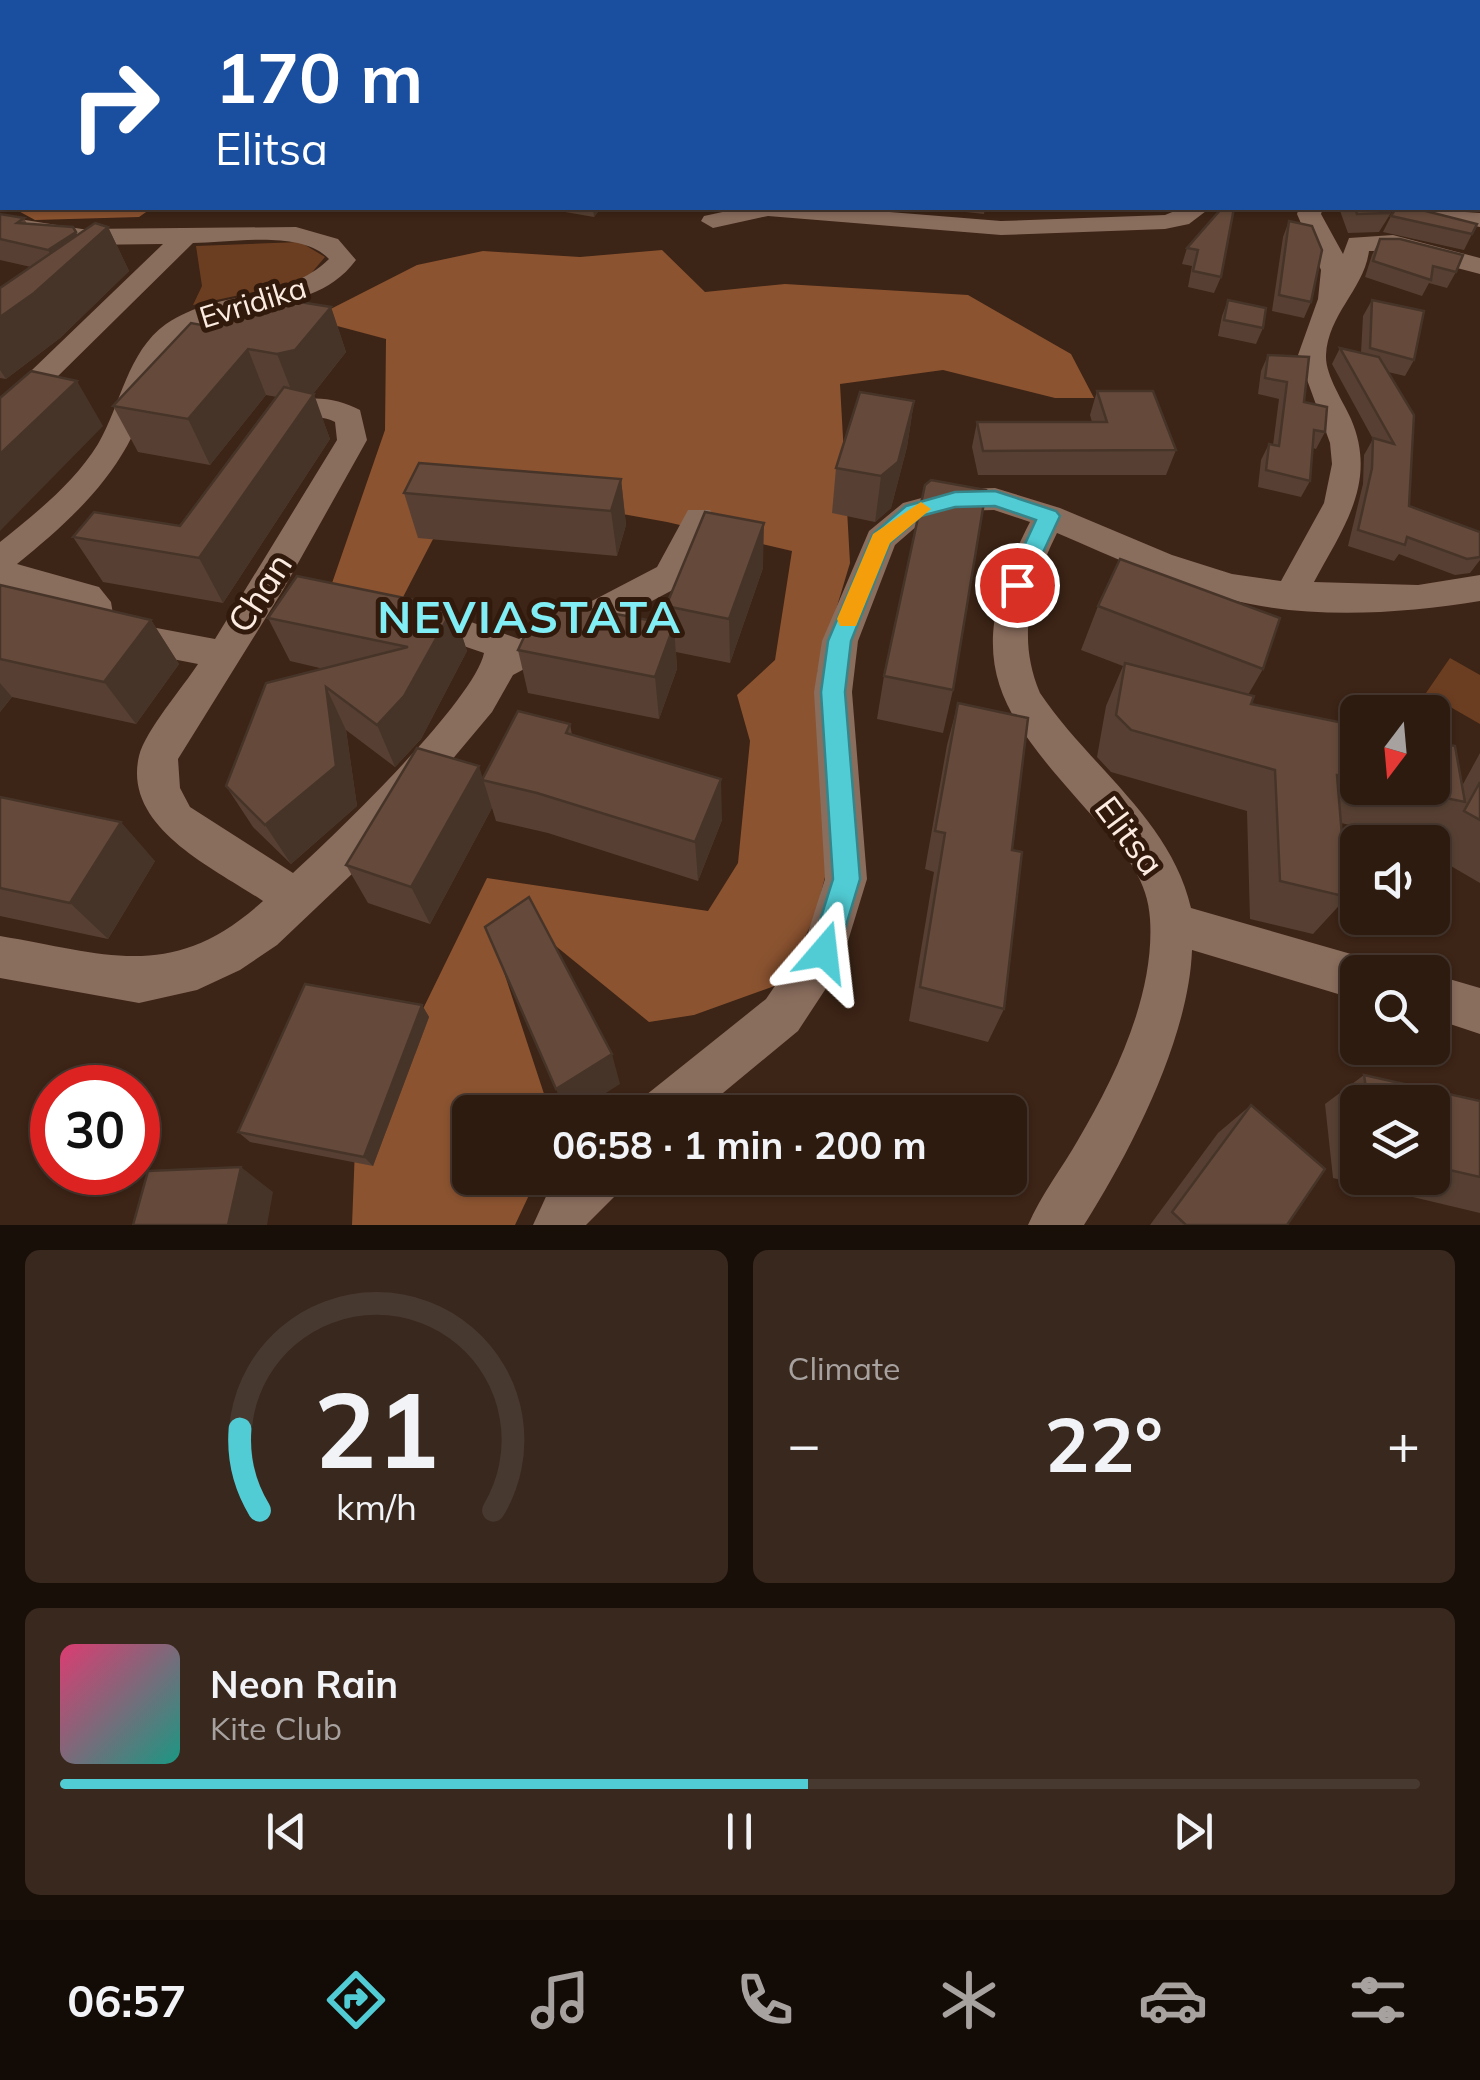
<!DOCTYPE html>
<meta charset="utf-8">
<style>
:root{--surface:#2d1b10;--page:#39281e;--text:#f1f3f6;--muted:#a7a19f;--line:#483930;--accent:#51ccd4}
body{margin:0;font-family:Mulish,sans-serif;background:var(--page);color:var(--text);height:100vh;display:flex;flex-direction:column;font-size:38px;white-space:nowrap}
*{box-sizing:border-box;margin:0}
p{font-size:32px;color:var(--muted)}
.icon{flex:none;width:55px;height:55px;fill:none;stroke:currentColor;stroke-width:2;stroke-linecap:round;stroke-linejoin:round}
.map{position:relative;height:1225px;overflow:hidden}
.drawer{display:flex;flex-direction:column;gap:25px;padding:25px;background:#190f09;flex:1}
.drawer>*{flex:none}
.banner{position:absolute;left:0px;top:0px;width:1480px;height:210px;box-shadow:0 2px 8px #0004,0 0 0 2px var(--line);background:#1a4fa0;color:#fff;overflow:hidden}
.needle{width:65px;rotate:196deg}
.controls{position:absolute;left:1340px;top:695px;display:grid;gap:20px}
.controls a{display:grid;place-items:center;width:110px;height:110px;border-radius:15px;background:var(--surface);box-shadow:0 2px 8px #0004,0 0 0 2px var(--line);font-size:50px}
.speed{position:absolute;left:30px;top:1065px;display:flex;gap:20px;font-size:50px;font-weight:700;text-align:center}
.speed>*{display:grid;place-content:center;width:130px;height:130px;border-radius:50%;background:var(--surface);box-shadow:0 2px 8px #0004,0 0 0 2px var(--line);line-height:1}
.speed .limit{border:15px solid #d22;background:#fff;color:#111}
.pin{position:absolute;display:grid;place-items:center;width:85px;height:85px;color:#fff;margin:-42px;border:5px solid #fff;border-radius:50%;box-shadow:0 2px 10px #0007}
.me{position:absolute;width:110px;margin:-55px;rotate:17deg;stroke-linejoin:round;filter:drop-shadow(0 0 8px #0008)}
.turn{display:flex;align-items:center;gap:35px;height:210px;padding:0 50px;font-size:45px}
.turn .icon{width:130px;height:130px;stroke-width:2.5}
.turn b{display:block;font-size:70px;line-height:85px}
.big{font-size:75px;font-weight:700;line-height:1.1}
.drawer .widget{flex:1;display:flex;flex-direction:column;justify-content:center;gap:15px;min-width:0;padding:0 35px;border-radius:15px;background:var(--page)}
.drawer .dial{align-items:center;gap:0}
.dial svg{height:260px;overflow:visible;fill:none;stroke:var(--line);stroke-width:7;stroke-linecap:round;text-anchor:middle}
.dial text{fill:var(--text);stroke:none}
.song{display:flex;align-items:center;gap:30px}
.cover{width:120px;height:120px;border-radius:15px;background:linear-gradient(135deg,hsl(340 70% 55%),hsl(170 70% 35%))}
.played{height:10px;border-radius:5px;background:linear-gradient(90deg,var(--accent) 55%,var(--line) 55%)}
.keys{display:flex;justify-content:space-around;direction:ltr}
.heat{display:flex;justify-content:space-between;align-items:center;font-size:55px;direction:ltr}
.drawer .tiles{flex:1;display:grid;gap:25px;grid-template-columns:1fr 1fr}
.widget:last-child{grid-column:span 2}
.trip{position:absolute;left:452px;top:1095px;width:575px;height:100px;border-radius:15px;background:var(--surface);box-shadow:0 2px 8px #0004,0 0 0 2px var(--line);font-weight:700;line-height:100px;text-align:center}
.dock{display:flex;height:160px;justify-content:space-around;align-items:center;background:#120b06;color:var(--muted)}
.dock .icon{width:70px;height:70px}
.dock .selected{color:var(--accent)}
.dock b{font-size:45px;color:var(--text)}
.map>svg:first-child{display:block}
.green{fill:#6c3e21}
.forest{fill:#8b5330}
.lines{fill:none;stroke-linecap:round;stroke-linejoin:round}
.minor{fill:#896d5d;fill-rule:evenodd}
.wall{fill:#574033;fill-rule:evenodd}
.shaded-wall{fill:#473429}
.building{fill:#654a3b;stroke:#473429;stroke-width:2.5}
.route{fill:#51ccd4;stroke:#35858a;stroke-width:2.5}
.slow{fill:#f59e0b}
.labels{text-anchor:middle;stroke-width:10;stroke-linejoin:round;paint-order:stroke}
.far-street-label{font-size:30px;fill:#fbebe1;stroke:#311a0c}
.street-label{font-size:35px;fill:#fbebe1;stroke:#311a0c}
.district-label{font-size:45px;font-weight:bold;letter-spacing:2.5px;fill:#81edf4;stroke:#311a0c}
</style>
<div class="map">
<svg width="1480" height="1225" viewBox="0 0 1480 1225">
<rect width="100%" height="100%" fill="#3c2416"/>
<g class="green">
<polygon points="300,242 325,257 308,277 295,283 193,305 202,286 196,246"/>
<polygon points="1450,658 1480,675 1480,724 1426,693"/>
</g>
<g class="forest">
<polygon points="13,208 152,208 139,217 35,220"/>
<polygon points="662,250 705,292 785,284 968,295 1071,354 1094,398 1055,398 943,370 840,384 850,563 817,673 833,846 815,916 783,983 694,1015 649,1022 541,934 496,948 550,1112 470,1112 470,1178 537,1178 515,1225 352,1225 355,1148 487,878 708,911 738,863 750,741 737,695 775,660 792,551 667,522 461,485 387,628 322,612 385,430 386,339 311,319 417,265 483,251 580,257"/>
</g>
<g class="lines">
<g class="minor">
<polygon points="792,0 827,0 828,2 793,2"/>
<polygon points="1279,0 1318,0 1319,2 1280,2"/>
<polygon points="2,34 2,47 0,48 0,35"/>
<polygon points="1478,122 1480,123 1480,137 1478,136"/>
<polygon points="741,208 840,208 1001,221 1165,215 1182,208 1210,208 1189,224 1165,229 1001,235 768,216 713,228 701,221 704,216"/>
<path d="M1299 208H1323L1321 214 1343 254 1349 238 1393 235 1480 258V274L1392 251H1369C1364 289 1328 314 1326 355 1325 375 1343 401 1351 419 1378 482 1343 528 1314 582L1418 585 1480 575V601C1401 614 1307 620 1229 599 1169 583 1113 557 1057 533 1031 586 1016 636 1040 693 1089 766 1171 820 1191 908L1358 956 1374 963 1378 972H1358V1000L1192 950C1189 1038 1131 1151 1084 1225H1028C1041 1195 1062 1168 1078 1140 1115 1077 1155 995 1150 919 1148 881 1126 855 1102 827 1003 715 954 669 1030 522L994 510 955 511 925 519 895 545 858 641 852 692 867 879 840 967 798 1031 700 1112H639L646 1095 766 999 805 942 825 879 814 692 822 641 869 531 903 503 955 489 995 488 1060 508 1172 555 1232 574 1281 581 1324 503 1332 464 1330 443 1298 355 1318 299 1321 270 1297 214Z"/>
<polygon points="1407,208 1480,213 1480,227 1410,213"/>
<path d="M0 216 82 229 296 227 338 239 356 260C314 317 235 297 184 338 151 364 147 411 127 446 100 494 60 529 17 564L99 587 111 602 114 620 215 639 337 440 335 422C309 409 300 430 278 436L267 433 263 426C284 392 328 393 360 410L367 440 283 590 178 759 180 788 190 807 293 873C334 836 474 701 484 653L402 625 396 615 402 605 414 602 519 639 657 567 688 510H710L715 518 682 585 513 675 492 712 373 854 277 945 240 970 197 990 139 1003 0 978V936C108 954 172 983 263 901 216 869 122 828 139 756 145 731 183 687 198 664L106 646 82 635 76 625 75 606 0 585V542C36 513 74 483 98 444 121 405 127 352 166 324 216 289 284 303 329 259 301 229 231 243 193 243L52 382 11 434 0 437V407L32 370 163 244 82 245 0 230Z"/>
<polygon points="1432,974 1480,988 1480,1034 1432,1018"/>
<polygon points="562,1178 622,1178 615,1196 586,1225 533,1225 549,1190"/>
</g>
</g>
<g class="wall">
<polygon points="0,0 131,0 125,2 50,2 46,1 2,2 2,18 0,19"/>
<rect x="415" y="0" width="214" height="2"/>
<polygon points="804,0 983,0 980,2 804,2"/>
<polygon points="1199,0 1257,0 1256,2 1198,2"/>
<polygon points="1456,0 1480,0 1480,114 1478,113 1478,2 1455,2"/>
<polygon points="1480,153 1480,203 1478,202 1478,158"/>
<polygon points="542,208 601,208 594,217"/>
<polygon points="930,208 985,208 984,214"/>
<polygon points="1222,208 1221,277 1214,293 1188,287 1192,266 1182,264 1187,248"/>
<polygon points="1339,208 1394,208 1379,232 1348,233"/>
<polygon points="0,214 24,218 27,224 78,235 108,227 129,271 60,338 6,379 0,378 0,288 31,267 0,260"/>
<polygon points="1391,216 1472,234 1464,250 1383,232"/>
<polygon points="1289,221 1311,302 1304,318 1272,311 1283,237"/>
<polygon points="1380,239 1456,272 1447,288 1429,283 1422,296 1365,277 1372,255"/>
<polygon points="1228,300 1263,328 1256,344 1218,336 1222,316"/>
<polygon points="1372,300 1414,360 1405,376 1388,372 1409,506 1480,532 1480,560 1470,573 1455,575 1399,554 1394,561 1348,546 1363,484 1364,455 1373,439 1332,364 1340,348 1361,353 1363,316"/>
<polygon points="331,307 346,352 313,394 330,439 223,603 103,582 73,537 180,526 277,397 266,395 210,465 138,452 113,406 212,327 242,311"/>
<polygon points="1268,355 1325,432 1316,449 1313,448 1310,481 1301,497 1258,487 1261,460 1269,444 1273,445 1279,399 1258,394 1261,371"/>
<polygon points="1097,391 1176,450 1166,475 978,475 972,447 977,422 1092,422 1090,415"/>
<polygon points="914,401 907,447 891,508 875,522 832,513 836,468"/>
<polygon points="621,479 626,525 617,556 418,538 404,493"/>
<polygon points="763,568 730,663 676,652 677,669 659,719 528,693 518,650 668,624 666,606"/>
<polygon points="0,585 151,620 179,664 136,724 12,697 0,712"/>
<polygon points="1098,606 1263,669 1248,695 1251,704 1358,726 1358,788 1432,788 1462,786 1480,753 1480,883 1432,855 1432,842 1430,842 1436,832 1426,842 1341,823 1347,897 1313,934 1250,919 1247,811 1111,772 1097,757 1106,706 1123,666 1081,650"/>
<polygon points="453,608 467,651 421,739 395,767 346,730 357,806 291,864 253,827 226,786 324,669 290,661 268,618"/>
<polygon points="884,676 953,690 943,733 877,719"/>
<polygon points="958,703 1012,850 1004,1009 988,1042 909,1021 934,872 925,869 947,745"/>
<polygon points="570,724 572,735 722,820 698,881 548,833 496,821 492,808 430,924 368,903 346,865"/>
<polygon points="0,797 155,861 108,939 0,916"/>
<polygon points="422,1005 429,1017 373,1166 250,1142 238,1132"/>
<path d="M1364 1075 1480 1101V1213L1333 1178 1325 1104ZM1358 1102H1432V1178H1358Z"/>
<polygon points="1251,1105 1287,1225 1150,1225 1218,1133"/>
</g>
<g class="shaded-wall">
<polygon points="0,0 46,0 46,1 2,2 2,18 0,19"/>
<polygon points="78,0 131,0 125,2 79,2"/>
<polygon points="476,0 494,0 495,2 476,2"/>
<polygon points="597,0 629,0 629,2 593,2"/>
<polygon points="771,0 798,0 798,2 766,2"/>
<polygon points="927,0 946,0 946,2 924,2"/>
<polygon points="593,208 601,208 594,217"/>
<polygon points="108,227 129,271 60,338 6,379 0,370 0,317 59,271 48,250 76,232 84,248"/>
<polygon points="331,307 346,352 312,395 295,400 277,354"/>
<polygon points="248,349 266,395 210,465 188,419"/>
<polygon points="77,381 103,426 0,531 0,454"/>
<polygon points="314,394 330,439 223,603 199,558"/>
<polygon points="914,401 907,447 891,508 875,522 881,476"/>
<polygon points="621,479 626,525 617,556 611,511"/>
<polygon points="764,523 763,568 730,663 729,619"/>
<polygon points="453,608 467,651 421,739 395,767 377,725"/>
<polygon points="151,620 179,664 136,724 104,682"/>
<polygon points="674,625 677,669 659,719 655,677"/>
<polygon points="0,683 12,697 0,712"/>
<polygon points="326,687 346,730 357,806 291,864 265,825"/>
<polygon points="479,766 492,808 430,924 411,887"/>
<polygon points="721,779 722,820 698,881 695,842"/>
<polygon points="121,822 155,861 108,939 70,903"/>
<polygon points="422,1005 429,1017 373,1166 364,1157"/>
<polygon points="612,1054 620,1084 576,1112 565,1112 556,1089"/>
<polygon points="241,1167 273,1192 267,1225 228,1225"/>
</g>
<g class="building">
<polygon points="537,0 597,0 593,2 547,2"/>
<polygon points="727,0 771,0 766,2 722,2"/>
<polygon points="817,0 927,0 924,2 827,2"/>
<polygon points="1416,0 1428,0 1428,2 1415,2"/>
<polygon points="1468,0 1480,0 1480,24 1478,19 1478,2 1470,2"/>
<polygon points="1478,43 1480,43 1480,83 1478,82"/>
<polygon points="1480,153 1480,185 1478,184 1478,158"/>
<polygon points="1222,208 1234,208 1221,277 1193,271 1198,250 1187,248"/>
<polygon points="1355,208 1392,208 1389,213 1357,214"/>
<polygon points="1396,208 1414,208 1477,224 1472,234 1391,216"/>
<polygon points="0,214 24,218 17,223 73,227 76,232 48,250 0,239"/>
<polygon points="1289,221 1312,226 1322,250 1311,302 1279,295"/>
<polygon points="95,223 108,227 34,293 0,317 0,288"/>
<polygon points="1380,239 1400,239 1463,255 1456,272 1433,266 1431,280 1373,261"/>
<polygon points="256,295 331,307 295,350 277,354 248,349 188,419 113,406 191,323 212,327 228,309 242,311"/>
<polygon points="1228,300 1266,308 1263,328 1224,320"/>
<polygon points="1372,300 1424,311 1414,360 1370,348"/>
<polygon points="1340,348 1379,357 1414,415 1409,506 1480,532 1480,557 1467,559 1407,537 1405,545 1358,530 1372,468 1373,438 1394,444"/>
<polygon points="1268,355 1309,357 1304,402 1327,407 1325,432 1314,430 1310,481 1266,470 1269,444 1279,446 1287,382 1265,378"/>
<polygon points="31,371 77,381 0,454 0,398"/>
<polygon points="284,387 314,394 199,558 73,537 94,512 180,526"/>
<polygon points="1097,391 1153,391 1176,450 983,451 977,422 1107,422"/>
<polygon points="860,392 914,401 898,462 881,476 836,468"/>
<polygon points="419,463 621,479 611,511 404,493"/>
<polygon points="931,480 986,490 953,690 884,676 925,485"/>
<polygon points="705,512 764,523 729,619 666,606"/>
<polygon points="1120,559 1280,618 1263,669 1098,606"/>
<polygon points="297,576 453,608 404,696 377,725 326,687 336,766 265,825 226,786 266,683 408,647 268,618"/>
<polygon points="0,585 151,620 104,682 0,659"/>
<polygon points="563,604 674,625 655,677 518,650 532,620"/>
<polygon points="1125,663 1254,696 1251,704 1358,726 1358,779 1337,775 1347,897 1280,881 1275,770 1131,730 1116,715"/>
<polygon points="958,703 1028,718 1012,850 1022,852 1004,1009 920,987 945,833 935,831"/>
<polygon points="518,711 570,724 566,733 721,779 695,842 537,793 482,780"/>
<polygon points="1432,741 1455,746 1465,802 1396,788 1432,788"/>
<polygon points="417,748 479,766 411,887 346,865"/>
<polygon points="1480,782 1480,820 1464,811"/>
<polygon points="0,797 121,822 70,903 0,888"/>
<polygon points="529,897 612,1054 556,1089 485,927"/>
<polygon points="305,984 422,1005 364,1157 238,1132"/>
<polygon points="1364,1075 1480,1101 1480,1177 1432,1166 1432,1102 1368,1102"/>
<polygon points="1251,1105 1325,1169 1287,1225 1186,1225 1172,1212"/>
<polygon points="241,1167 228,1225 133,1225 148,1171"/>
</g>
<polygon class="route" points="995,491 1056,511 1060,516 1025,591 1017,593 1006,585 1036,520 995,506 955,507 921,516 890,543 851,641 845,692 860,879 838,952 834,962 824,966 814,962 810,952 833,879 821,692 828,641 873,534 906,506 955,492"/>
<polygon class="slow" points="921,502 931,509 890,543 856,626 840,626 837,619 873,534"/>
<g class="labels">
<g class="far-street-label">
<text transform="translate(253 303) rotate(-17)" y="10">Evridika</text>
</g>
<g class="street-label">
<text transform="translate(260 593) rotate(-57)" y="12">Chan</text>
<text transform="translate(1129 836) rotate(53)" y="12">Elitsa</text>
</g>
<g class="district-label">
<text x="530" y="633">NEVIASTATA</text>
</g>
</g>
</svg>
<div class="controls">
<a><svg class="needle" viewBox="-14 -14 28 28"><path d="M0-13l5 13h-10z" fill="#e53935"/><path d="M0 13l5-13h-10z" fill="#a7a19f"/></svg></a>
<a><svg class="icon" aria-label="sound" viewBox="0 0 24 24"><path d="M4 9h4l5-4v14l-5-4H4zM17 9q2 3 0 6"/></svg></a>
<a><svg class="icon" aria-label="search" viewBox="0 0 24 24"><circle cx="10" cy="10" r="6"/><path d="M15 15l6 6"/></svg></a>
<a><svg class="icon" aria-label="layers" viewBox="0 0 24 24"><path d="M12 4l9 5-9 5-9-5zM3 14l9 5 9-5"/></svg></a>
</div>
<div class="speed"><div class="limit">30</div></div>
<div class="pin" style="left:1017px;top:585px;background:#d93025"><svg class="icon" aria-label="arrive" viewBox="0 0 24 24"><path d="M6 21V4h12l-3 4 3 4H6"/></svg></div>
<svg class="me" style="left:824px;top:952px" viewBox="-20 -20 40 40"><path d="M0-17L14 15 0 8-14 15z" fill="#51ccd4" stroke="#fff" stroke-width="4"/></svg>
<div class="trip">06:58 · 1 min · 200 m</div>
<div class="banner">
<div class="turn"><svg class="icon" aria-label="right" viewBox="0 0 24 24"><path d="M7 20v-9h11M14 6l5 5-5 5"/></svg><div><b>170 m</b>Elitsa</div></div>
</div>
</div>
<section class="drawer">
<div class="tiles">
<div class="widget dial"><svg viewBox="0 0 100 80">
<path d="M14 69A42 42 0 1 1 86 69"/>
<path d="M14 69A42 42 0 0 1 8 44" stroke="#51ccd4"/>
<text x="50" y="56" font-size="32" font-weight="700">21</text>
<text x="50" y="72" font-size="11">km/h</text>
</svg></div>
<div class="widget"><p>Climate</p>
<div class="heat"><a>−</a><b class="big">22°</b><a>+</a></div>
</div>
<div class="widget">
<div class="song"><i class="cover"></i><div><b>Neon Rain</b><p>Kite Club</p></div></div>
<div class="played"></div>
<div class="keys"><svg class="icon" aria-label="previous" viewBox="0 0 24 24"><path d="M18 5L8 12l10 7zM5 5v14"/></svg><svg class="icon" aria-label="pause" viewBox="0 0 24 24"><path d="M8 5v14M16 5v14"/></svg><svg class="icon" aria-label="next" viewBox="0 0 24 24"><path d="M6 5l10 7-10 7zM19 5v14"/></svg></div>
</div>
</div>
</section>
<nav class="dock">
<b>06:57</b>
<svg class="icon selected" aria-label="directions" viewBox="0 0 24 24"><path d="M12 3l9 9-9 9-9-9zM9 14v-3h6M13 9l2 2-2 2"/></svg>
<svg class="icon" aria-label="music" viewBox="0 0 24 24"><path d="M9 18V5l10-2v13"/><circle cx="6" cy="18" r="3"/><circle cx="16" cy="16" r="3"/></svg>
<svg class="icon" aria-label="phone" viewBox="0 0 24 24"><path d="M5 4h4l2 5-3 2q2 4 5 5l2-3 5 2v4C11 20 4 13 5 4z"/></svg>
<svg class="icon" aria-label="climate" viewBox="0 0 24 24"><path d="M12 3v18M4 7l16 10M4 17L20 7"/></svg>
<svg class="icon" aria-label="car" viewBox="0 0 24 24"><path d="M5 17H2v-5l4-1 3-4h7l3 4 3 1v5h-3M9 17h6M6 11h13"/><circle cx="7" cy="17" r="2"/><circle cx="17" cy="17" r="2"/></svg>
<svg class="icon" aria-label="filters" viewBox="0 0 24 24"><path d="M4 7h16M4 17h16"/><circle cx="9" cy="7" r="2"/><circle cx="15" cy="17" r="2"/></svg>
</nav>
